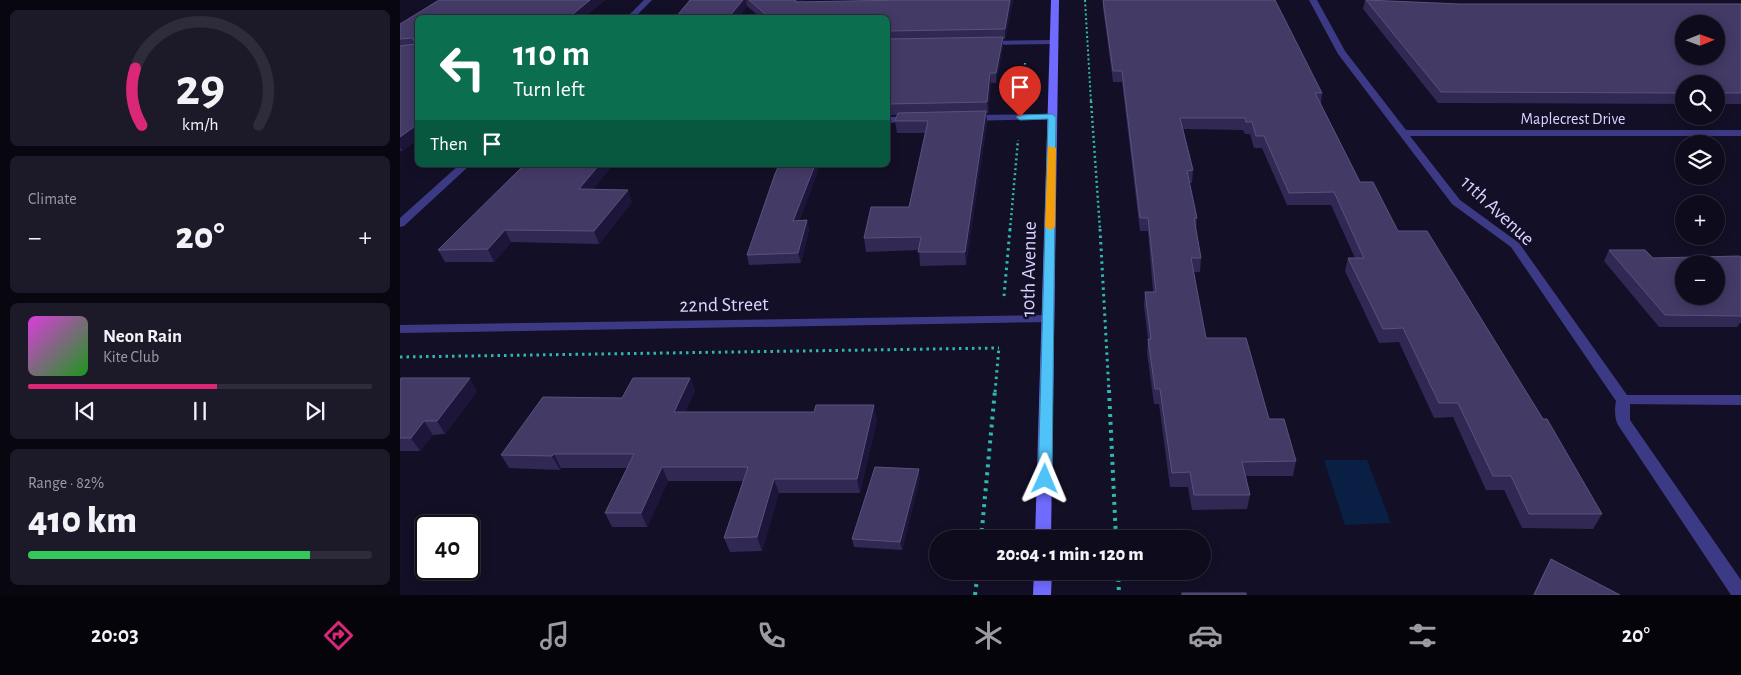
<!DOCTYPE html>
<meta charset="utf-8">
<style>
:root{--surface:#0e0b1c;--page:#1c1929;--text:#f1f3f6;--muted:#9b9ba3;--line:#2e2b3b;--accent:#db2777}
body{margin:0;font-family:"Alegreya Sans",sans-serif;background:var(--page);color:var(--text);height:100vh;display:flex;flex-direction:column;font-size:19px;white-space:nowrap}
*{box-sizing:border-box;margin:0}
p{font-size:16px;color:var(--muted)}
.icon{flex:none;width:28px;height:28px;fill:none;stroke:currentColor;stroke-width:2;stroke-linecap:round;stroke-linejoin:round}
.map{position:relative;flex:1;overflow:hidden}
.drawer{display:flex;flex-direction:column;gap:10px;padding:10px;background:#08060f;width:400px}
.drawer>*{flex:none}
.hud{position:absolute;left:15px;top:15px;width:475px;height:152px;border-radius:8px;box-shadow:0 2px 12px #0003,0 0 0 1px var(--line);background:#0b6e4f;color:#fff;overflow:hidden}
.needle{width:32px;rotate:89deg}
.buttons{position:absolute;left:1275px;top:15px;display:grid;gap:10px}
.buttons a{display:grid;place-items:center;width:50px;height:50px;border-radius:50%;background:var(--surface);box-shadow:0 2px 12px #0003,0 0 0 1px var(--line);font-size:25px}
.speed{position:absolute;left:15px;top:515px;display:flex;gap:10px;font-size:25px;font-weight:700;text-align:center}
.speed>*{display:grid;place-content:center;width:65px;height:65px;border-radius:50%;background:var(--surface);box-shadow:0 2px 12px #0003,0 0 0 1px var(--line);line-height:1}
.speed .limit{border:2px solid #111;border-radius:8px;background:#fff;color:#111}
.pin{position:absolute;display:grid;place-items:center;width:42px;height:42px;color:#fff;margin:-51px -21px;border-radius:50% 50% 50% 0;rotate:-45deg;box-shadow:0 0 5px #0007}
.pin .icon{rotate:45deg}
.me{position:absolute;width:55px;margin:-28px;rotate:1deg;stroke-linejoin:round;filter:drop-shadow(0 0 4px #0008)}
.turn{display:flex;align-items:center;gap:18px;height:105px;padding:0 15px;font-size:22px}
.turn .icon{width:65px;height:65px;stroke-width:2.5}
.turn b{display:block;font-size:35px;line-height:42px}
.then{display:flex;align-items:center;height:48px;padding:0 15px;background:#0003;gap:10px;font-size:19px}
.big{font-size:38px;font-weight:800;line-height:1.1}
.drawer .tile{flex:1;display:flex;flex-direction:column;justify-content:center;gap:8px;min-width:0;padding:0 18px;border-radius:8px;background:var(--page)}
.drawer .dial{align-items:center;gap:0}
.dial svg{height:130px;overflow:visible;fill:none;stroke:var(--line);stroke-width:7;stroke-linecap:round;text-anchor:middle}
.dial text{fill:var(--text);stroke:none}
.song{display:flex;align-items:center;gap:15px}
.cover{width:60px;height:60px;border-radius:8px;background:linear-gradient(135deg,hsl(300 70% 55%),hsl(120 70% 35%))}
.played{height:5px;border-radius:2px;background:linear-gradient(90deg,var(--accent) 55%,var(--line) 55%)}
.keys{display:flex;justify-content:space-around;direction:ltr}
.heat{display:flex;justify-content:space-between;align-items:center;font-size:28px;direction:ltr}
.charge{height:8px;border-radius:4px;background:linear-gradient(90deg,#34c759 82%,var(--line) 0)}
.trip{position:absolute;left:529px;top:530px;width:282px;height:50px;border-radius:25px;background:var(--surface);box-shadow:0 2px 12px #0003,0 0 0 1px var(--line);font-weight:800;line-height:50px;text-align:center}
.tabs{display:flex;height:80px;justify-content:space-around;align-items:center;background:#06040b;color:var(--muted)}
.tabs .icon{width:35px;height:35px}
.tabs .current{color:var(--accent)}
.tabs b{font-size:22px;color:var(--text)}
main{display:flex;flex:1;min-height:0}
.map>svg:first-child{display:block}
.water{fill:#0a1f44}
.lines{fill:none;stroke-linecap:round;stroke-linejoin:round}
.path-far3{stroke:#2fb8b0;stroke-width:2;stroke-dasharray:2 2.5;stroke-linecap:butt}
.path-far2{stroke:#2fb8b0;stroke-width:2.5;stroke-dasharray:2 3;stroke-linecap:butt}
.path-far1{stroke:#2fb8b0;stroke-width:3;stroke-dasharray:2.5 4;stroke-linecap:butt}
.path{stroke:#2fb8b0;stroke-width:4;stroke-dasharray:3 5;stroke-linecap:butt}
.lane{fill:#3d3a85;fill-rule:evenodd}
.street{fill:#3d3a85;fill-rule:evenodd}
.secondary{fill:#6f6bff;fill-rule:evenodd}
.wall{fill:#312854}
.shaded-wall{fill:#1d163a}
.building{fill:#433a66;stroke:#5a527e;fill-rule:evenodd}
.route{fill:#4fc3f7;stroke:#337fa1}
.slow{fill:#f59e0b}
.labels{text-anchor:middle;stroke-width:5;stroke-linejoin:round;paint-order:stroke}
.far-street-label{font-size:16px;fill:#d9d4ff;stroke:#130f26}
.street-label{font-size:20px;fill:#d9d4ff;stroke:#130f26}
</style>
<main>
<section class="drawer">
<div class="tile dial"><svg viewBox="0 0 100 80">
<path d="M14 69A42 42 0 1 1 86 69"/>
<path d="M14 69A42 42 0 0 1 10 34" stroke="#db2777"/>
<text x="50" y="56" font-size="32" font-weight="700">29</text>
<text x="50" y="72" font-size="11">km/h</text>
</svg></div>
<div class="tile"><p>Climate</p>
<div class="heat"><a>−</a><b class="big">20°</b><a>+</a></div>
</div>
<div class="tile">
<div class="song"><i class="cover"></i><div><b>Neon Rain</b><p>Kite Club</p></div></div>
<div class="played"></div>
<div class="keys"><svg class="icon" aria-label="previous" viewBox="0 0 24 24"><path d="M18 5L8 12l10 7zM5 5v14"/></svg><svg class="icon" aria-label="pause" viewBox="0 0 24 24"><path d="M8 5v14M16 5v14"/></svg><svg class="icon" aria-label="next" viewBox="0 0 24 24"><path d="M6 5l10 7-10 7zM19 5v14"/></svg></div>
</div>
<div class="tile"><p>Range · 82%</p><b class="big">410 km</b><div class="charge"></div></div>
</section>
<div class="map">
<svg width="1341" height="595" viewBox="0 0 1341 595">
<rect width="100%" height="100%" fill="#130f26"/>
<polygon class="water" points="924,460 967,460 991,523 945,525"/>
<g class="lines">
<g class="path-far3">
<polyline points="685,0 691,102"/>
<polyline points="622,96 625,63"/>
</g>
<g class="path-far2">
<polyline points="691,101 700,230"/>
<polyline points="610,230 618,140"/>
</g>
<g class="path-far1">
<polyline points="700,229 709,392"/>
<polyline points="604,296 610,229"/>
<polyline points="0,357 599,348"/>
<polyline points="595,392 599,347"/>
</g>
<g class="path">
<polyline points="709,390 716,539"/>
<polyline points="581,539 595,390"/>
<polyline points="718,571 719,595"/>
<polyline points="575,595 578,571"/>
</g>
<g class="lane">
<polygon points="652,114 657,117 655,119 570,121 565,118 570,115"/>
<polygon points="512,116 515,117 515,121 488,123 488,117"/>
<path d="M1223 395 1228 396 1230 400V420L1341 580V595H1331L1218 425C1214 418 1214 403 1218 396Z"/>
</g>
<g class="street">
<polygon points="244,0 252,0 234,18 226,18"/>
<polygon points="909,0 917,0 945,51 1006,130 1341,130 1341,136 1010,136 1060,200 1119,243 1227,395 1341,395 1341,405 1218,404 1111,247 1052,204 938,54"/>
<polygon points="652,40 655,40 655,44 587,45 583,43 587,41"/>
<polygon points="59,165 70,165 4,226 0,227 0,218"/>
<polygon points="648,315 654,319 653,322 0,333 0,325"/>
</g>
<g class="secondary">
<polygon points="651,0 659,0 651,539 635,539"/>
<polygon points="634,571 652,571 651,595 633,595"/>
</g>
</g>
<g class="wall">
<polygon points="39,0 205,0 183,18 18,18 18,139 2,151 0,151 0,24"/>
<polygon points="290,0 404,0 403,2 502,0 613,0 605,39 603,39 603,47 596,83 591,83 588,113 586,113 587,122 566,265 520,266 519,250 466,252 464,238 509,207 525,133 497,133 495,121 497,115 488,115 488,18 361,18 347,6 338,18 275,18"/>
<polygon points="703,0 922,93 921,104 960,182 1143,419 1202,514 1193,529 1122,528 1104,490 1086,490 1053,417 1034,418 999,342 979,343 945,271 948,258 955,258 931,205 887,205 862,148 854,148 850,134 845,134 843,130 783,129 793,170 792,183 789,183 797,218 796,230 801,258 800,272 793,272 806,338 869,419 896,461 893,476 846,476 850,495 847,509 792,510 788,487 770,487 759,404 754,404 747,353 748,339 744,306 745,292 753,292 748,231 740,231 722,82 713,82 703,8"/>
<polygon points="965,0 1060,4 1341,4 1341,104 1316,104 1316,84 1284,84 1284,104 1038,103 963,9"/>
<polygon points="420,165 399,221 407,220 409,230 401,263 349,265 347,255"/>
<polygon points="193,190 232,202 199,244 111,242 94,262 45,262 38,250"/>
<polygon points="1209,250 1253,258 1341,257 1341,323 1340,323 1337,327 1259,327 1204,261"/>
<polygon points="290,378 295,391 285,412 477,419 460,493 379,493 362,551 330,552 324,538 343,481 268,481 247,527 212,527 205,513 227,468 161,468 160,470 109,468 101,455"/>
<polygon points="0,380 77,391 45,434 33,435 20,451 0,451"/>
<polygon points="520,477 502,550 454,547 452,539"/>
<polygon points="1151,559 1220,595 1133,595 1143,574"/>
</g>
<g class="shaded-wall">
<polygon points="190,0 205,0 183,18 168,18"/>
<polygon points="343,0 346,0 347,6 338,18 328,18"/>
<polygon points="396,0 404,0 397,11 395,2"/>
<polygon points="610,0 613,0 605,39 605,29"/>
<polygon points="603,37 603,47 596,83 596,73"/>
<polygon points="590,73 591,83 588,113 587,102"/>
<polygon points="586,111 587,122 566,265 565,252"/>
<polygon points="18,124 18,139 2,151 0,147 0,137"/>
<polygon points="199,165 213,165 184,201 179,189"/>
<polygon points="415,165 420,165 395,231 393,221"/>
<polygon points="228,190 232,202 199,244 194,231"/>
<polygon points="407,220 409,230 401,263 398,253"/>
<polygon points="105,230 111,242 94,262 88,249"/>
<polygon points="70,378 77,391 45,434 37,421"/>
<polygon points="290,378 295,391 279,426 274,412"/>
<polygon points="474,405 477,419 460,493 457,479"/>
<polygon points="24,421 33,435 20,451 11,438"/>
<polygon points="154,454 161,468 160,470 152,456"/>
<polygon points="262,467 268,481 247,527 241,513"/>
<polygon points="519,469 520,477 502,550 500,542"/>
<polygon points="374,479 379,493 362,551 357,537"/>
</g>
<g class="building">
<polygon points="39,0 190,0 168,18 18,18 18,124 0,137 0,46 15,44 13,38 0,39 0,24"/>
<polygon points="290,0 343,0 328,18 275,18"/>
<polygon points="349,0 396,0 395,2 502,0 610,0 605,29 488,31 488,18 370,18"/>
<polygon points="703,0 875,0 922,93 915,93 960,182 973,182 998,231 1027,231 1143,419 1147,419 1202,514 1129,514 1111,476 1093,476 1058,403 1039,403 1003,328 983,329 948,258 964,258 934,192 889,193 864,136 856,136 852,122 846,122 845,118 780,118 793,170 787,171 797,218 794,218 801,258 791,258 806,338 846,338 869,419 884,419 896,461 842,462 850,495 794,495 790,472 772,473 760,389 755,389 748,339 751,339 745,292 756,292 748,218 740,218 722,71 713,71"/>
<path d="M966 0 1060 4H1341V93H1316V84H1284V93L1041 92ZM1284 24H1316V56H1284Z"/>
<polygon points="603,37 596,73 590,73 587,102 488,104 488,39"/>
<polygon points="586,111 565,252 518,252 521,237 464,238 471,207 509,207 528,121 495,121 498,113"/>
<polygon points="124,165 199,165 179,189 228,190 194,231 105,230 88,249 38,250"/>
<polygon points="379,165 415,165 393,221 407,220 398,253 347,255 375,174"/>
<path d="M1209 250H1245L1253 258 1339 256 1341 257V316L1265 315ZM1284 264H1316V296H1284Z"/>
<polygon points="1,378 70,378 37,421 24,421 11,438 0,438 0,380"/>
<polygon points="233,378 290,378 274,412 414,412 416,405 474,405 457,479 374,479 357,537 324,538 348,467 262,467 241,513 205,513 234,454 154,454 152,456 101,455 143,397 222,398"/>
<polygon points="475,467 519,469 500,542 452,539"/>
<polygon points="1151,559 1220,595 1134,595"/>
<rect x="782" y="593" width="64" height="2"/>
</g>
<polygon class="route" points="652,114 656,117 652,479 650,483 640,483 638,479 648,119 620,120 616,117 620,115"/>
<polygon class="slow" points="648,146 656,148 655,227 650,230 645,227"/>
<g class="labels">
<g class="far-street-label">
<text x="1173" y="124">Maplecrest Drive</text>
</g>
<g class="street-label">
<text transform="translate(1098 210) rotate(43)" y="7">11th Avenue</text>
<text transform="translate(628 269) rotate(-89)" y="7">10th Avenue</text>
<text transform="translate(324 304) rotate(-1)" y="7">22nd Street</text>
</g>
</g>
</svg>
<div class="buttons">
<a><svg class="needle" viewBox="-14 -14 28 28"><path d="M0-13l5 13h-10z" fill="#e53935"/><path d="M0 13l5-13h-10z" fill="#9b9ba3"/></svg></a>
<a><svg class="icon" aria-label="search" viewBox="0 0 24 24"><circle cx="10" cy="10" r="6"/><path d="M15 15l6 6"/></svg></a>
<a><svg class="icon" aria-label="layers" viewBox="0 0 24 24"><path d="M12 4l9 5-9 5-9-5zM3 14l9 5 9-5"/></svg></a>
<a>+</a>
<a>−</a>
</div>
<div class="speed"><div class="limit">40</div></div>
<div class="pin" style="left:620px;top:117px;background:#d93025"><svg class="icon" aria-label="arrive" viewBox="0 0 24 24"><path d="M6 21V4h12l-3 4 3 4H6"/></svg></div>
<svg class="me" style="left:645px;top:479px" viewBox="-20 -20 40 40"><path d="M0-17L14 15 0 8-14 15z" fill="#4fc3f7" stroke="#fff" stroke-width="4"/></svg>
<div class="trip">20:04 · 1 min · 120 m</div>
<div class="hud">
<div class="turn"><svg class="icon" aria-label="left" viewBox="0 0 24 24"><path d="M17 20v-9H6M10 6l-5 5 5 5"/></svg><div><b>110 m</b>Turn left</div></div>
<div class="then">Then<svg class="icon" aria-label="arrive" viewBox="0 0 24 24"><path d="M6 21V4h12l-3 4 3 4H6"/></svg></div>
</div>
</div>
</main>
<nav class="tabs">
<b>20:03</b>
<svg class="icon current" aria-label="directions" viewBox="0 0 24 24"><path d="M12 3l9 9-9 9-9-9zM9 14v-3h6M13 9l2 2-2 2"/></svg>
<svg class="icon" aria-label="music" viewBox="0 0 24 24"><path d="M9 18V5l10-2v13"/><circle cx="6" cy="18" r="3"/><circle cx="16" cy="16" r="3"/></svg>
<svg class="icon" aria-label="phone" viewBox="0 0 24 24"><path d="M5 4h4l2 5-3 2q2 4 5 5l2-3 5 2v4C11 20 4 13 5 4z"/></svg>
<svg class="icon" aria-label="climate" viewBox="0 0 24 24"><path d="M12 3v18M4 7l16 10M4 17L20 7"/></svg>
<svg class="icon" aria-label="car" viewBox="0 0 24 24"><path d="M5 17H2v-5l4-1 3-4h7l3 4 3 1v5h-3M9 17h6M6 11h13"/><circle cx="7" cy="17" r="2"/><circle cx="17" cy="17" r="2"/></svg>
<svg class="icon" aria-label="filters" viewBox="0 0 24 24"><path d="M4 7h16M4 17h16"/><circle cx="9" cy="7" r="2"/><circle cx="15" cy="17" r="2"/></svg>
<b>20°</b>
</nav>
